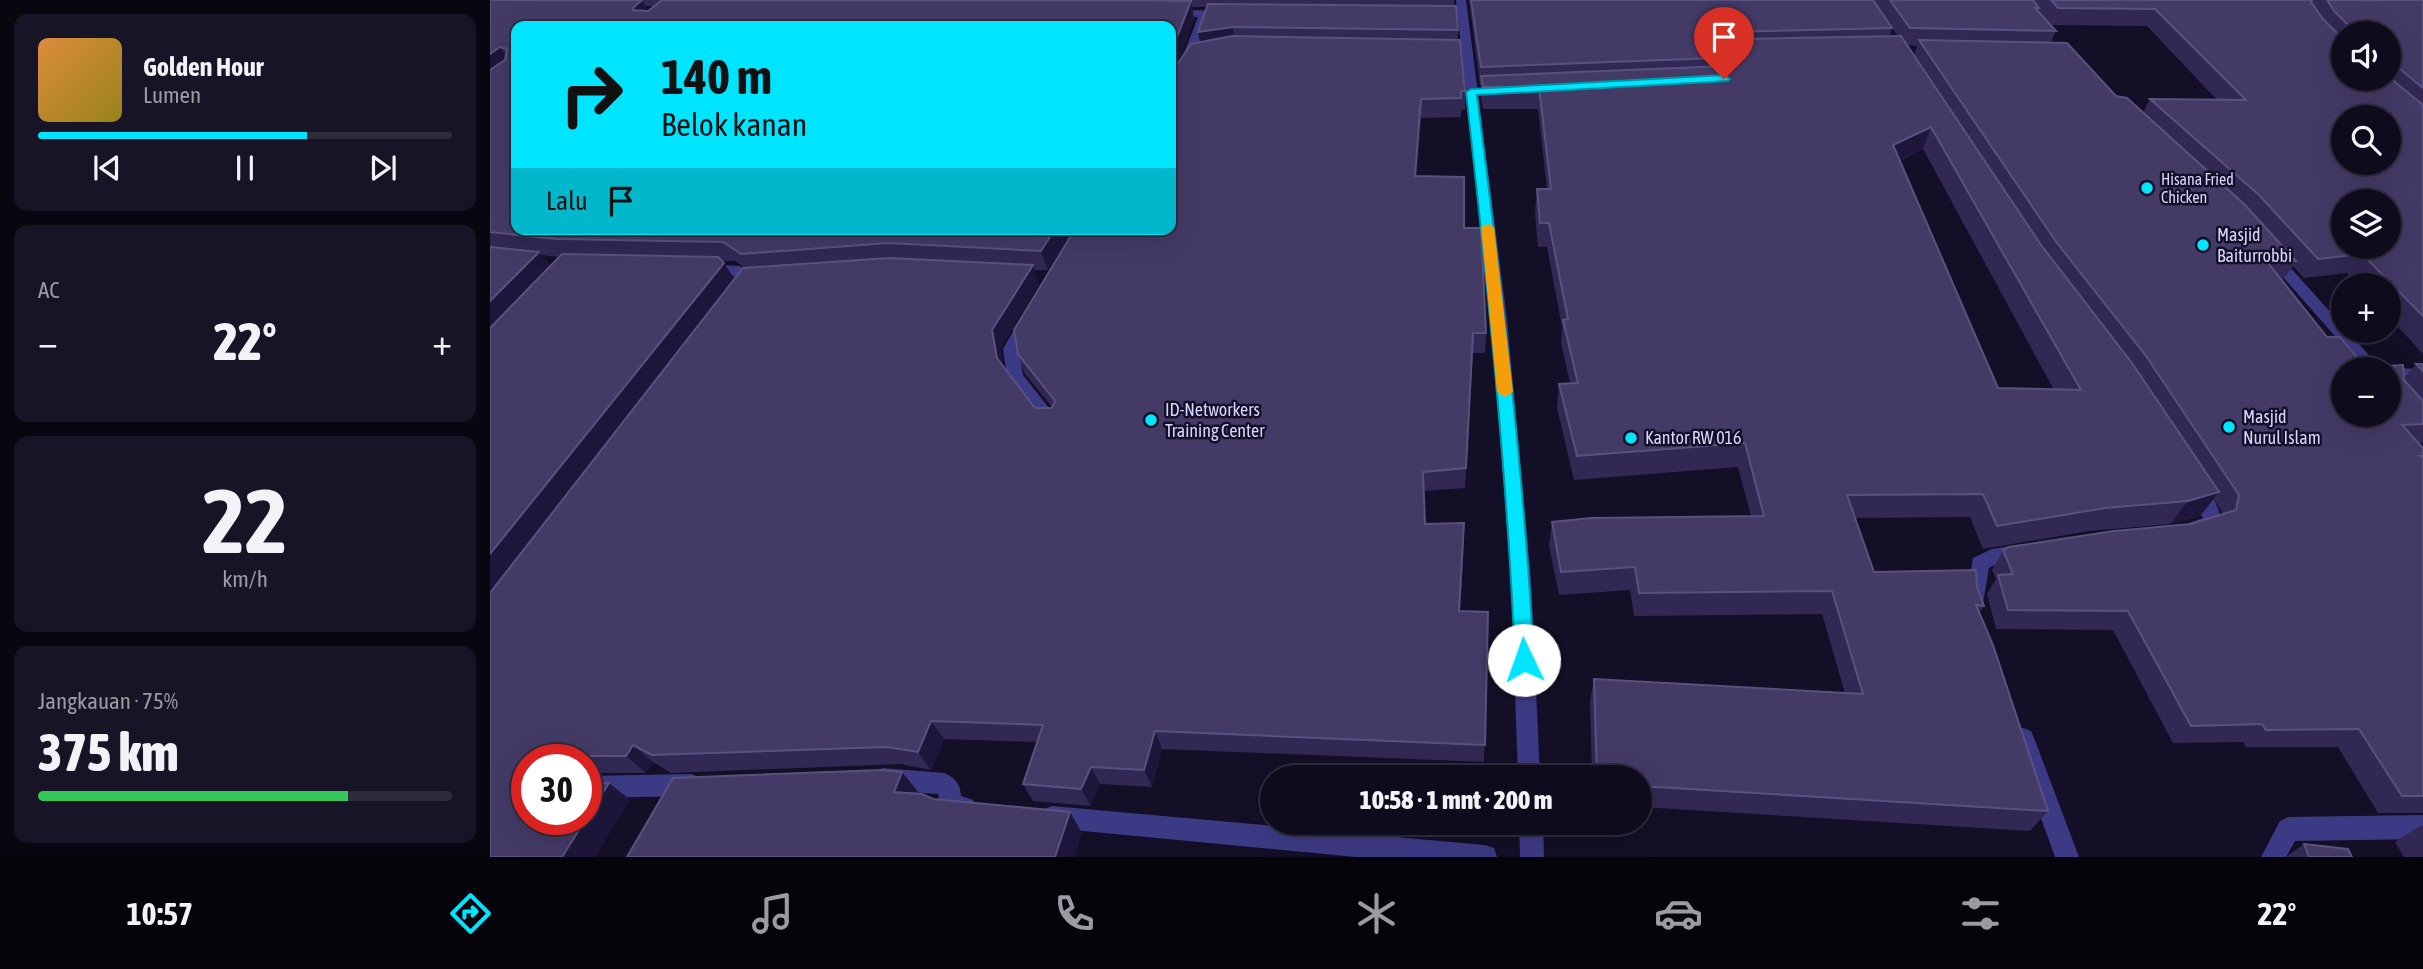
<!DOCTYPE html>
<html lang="id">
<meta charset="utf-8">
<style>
:root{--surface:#0e0b1c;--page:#171425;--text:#f1f3f6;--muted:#9b9ba3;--line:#2e2b3b;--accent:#00e5ff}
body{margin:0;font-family:"Asap Condensed",sans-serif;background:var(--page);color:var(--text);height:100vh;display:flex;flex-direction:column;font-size:26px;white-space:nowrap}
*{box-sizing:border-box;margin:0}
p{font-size:23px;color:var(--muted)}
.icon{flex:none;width:38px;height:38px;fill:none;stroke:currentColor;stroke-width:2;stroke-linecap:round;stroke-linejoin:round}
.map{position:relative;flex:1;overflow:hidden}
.details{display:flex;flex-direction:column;gap:14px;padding:14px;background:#08060f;width:490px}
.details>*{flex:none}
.guide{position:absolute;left:21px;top:21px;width:665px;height:214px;border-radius:14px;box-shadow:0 7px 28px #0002,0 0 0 2px var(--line);background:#00e5ff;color:#111;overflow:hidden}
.tools{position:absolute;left:1841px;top:21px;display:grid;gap:14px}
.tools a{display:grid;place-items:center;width:70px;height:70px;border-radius:50%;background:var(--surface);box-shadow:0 7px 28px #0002,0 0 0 2px var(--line);font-size:35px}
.speed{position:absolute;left:21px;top:744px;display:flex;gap:14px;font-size:35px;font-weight:700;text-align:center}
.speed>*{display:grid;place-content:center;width:91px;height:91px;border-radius:50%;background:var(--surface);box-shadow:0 7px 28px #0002,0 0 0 2px var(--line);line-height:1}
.speed .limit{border:10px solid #d22;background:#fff;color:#111}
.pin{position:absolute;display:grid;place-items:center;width:60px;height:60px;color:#fff;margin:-72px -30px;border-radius:50% 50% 50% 0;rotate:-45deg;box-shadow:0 0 7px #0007}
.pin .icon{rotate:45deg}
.me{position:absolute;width:77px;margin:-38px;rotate:357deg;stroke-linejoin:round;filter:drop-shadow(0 0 5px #0008)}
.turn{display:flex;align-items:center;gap:24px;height:147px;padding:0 35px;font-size:32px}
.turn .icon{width:91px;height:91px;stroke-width:2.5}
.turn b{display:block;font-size:49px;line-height:60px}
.then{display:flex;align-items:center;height:66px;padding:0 35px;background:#0003;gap:14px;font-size:26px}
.big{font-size:52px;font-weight:800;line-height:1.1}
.details .widget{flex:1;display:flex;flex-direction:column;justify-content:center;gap:10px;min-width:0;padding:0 24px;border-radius:14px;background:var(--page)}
.details .dial{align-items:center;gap:0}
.dial b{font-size:91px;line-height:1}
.song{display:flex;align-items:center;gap:21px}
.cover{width:84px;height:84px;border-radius:10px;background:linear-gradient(135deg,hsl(30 70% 55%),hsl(50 70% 35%))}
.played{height:7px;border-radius:4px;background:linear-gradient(90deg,var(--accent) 65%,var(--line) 65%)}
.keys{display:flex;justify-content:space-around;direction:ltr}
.heat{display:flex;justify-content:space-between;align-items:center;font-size:38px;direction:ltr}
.charge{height:10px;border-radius:5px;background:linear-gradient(90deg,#34c759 75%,var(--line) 0)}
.trip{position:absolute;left:770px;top:765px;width:392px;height:70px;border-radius:35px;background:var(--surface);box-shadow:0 7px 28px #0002,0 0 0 2px var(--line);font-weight:800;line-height:70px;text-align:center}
.dock{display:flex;height:112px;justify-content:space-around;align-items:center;background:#06040b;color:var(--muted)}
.dock .icon{width:49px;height:49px}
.dock .active{color:var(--accent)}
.dock b{font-size:32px;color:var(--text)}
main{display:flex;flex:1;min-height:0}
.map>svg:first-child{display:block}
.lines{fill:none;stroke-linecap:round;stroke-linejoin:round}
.street{fill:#3d3a85;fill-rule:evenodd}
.wall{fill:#312854;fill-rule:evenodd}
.shaded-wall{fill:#1d163a}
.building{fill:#433a66;stroke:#5a527e;stroke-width:2;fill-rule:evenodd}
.route{fill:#00e5ff;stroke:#0095a6;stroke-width:2}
.slow{fill:#f59e0b}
.poi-dot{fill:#00e5ff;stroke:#130f26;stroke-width:2.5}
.labels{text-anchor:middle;stroke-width:5;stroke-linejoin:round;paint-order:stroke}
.far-poi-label{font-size:16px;fill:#d9d4ff;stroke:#130f26;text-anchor:start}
.poi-label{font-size:18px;fill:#d9d4ff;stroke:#130f26;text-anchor:start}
</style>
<main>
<section class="details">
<div class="widget">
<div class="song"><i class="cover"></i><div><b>Golden Hour</b><p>Lumen</p></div></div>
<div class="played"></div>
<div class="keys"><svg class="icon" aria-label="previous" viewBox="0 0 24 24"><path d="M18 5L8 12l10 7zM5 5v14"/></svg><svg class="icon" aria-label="pause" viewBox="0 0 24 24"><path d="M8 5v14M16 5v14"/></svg><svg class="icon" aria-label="next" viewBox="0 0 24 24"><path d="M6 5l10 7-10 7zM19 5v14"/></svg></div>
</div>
<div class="widget"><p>AC</p>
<div class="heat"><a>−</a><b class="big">22°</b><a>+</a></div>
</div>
<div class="widget dial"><b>22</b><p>km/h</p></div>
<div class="widget"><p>Jangkauan · 75%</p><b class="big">375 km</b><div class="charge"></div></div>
</section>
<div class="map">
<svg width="1933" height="857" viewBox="0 0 1933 857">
<rect width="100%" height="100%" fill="#130f26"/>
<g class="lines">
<g class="street">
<polygon points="641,0 651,0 651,7 655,9 738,11 743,14 738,17 719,17 705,56 699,59 693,56 708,17 653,15 641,10"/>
<polygon points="966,0 976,0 1017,319 1041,580 1050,777 1028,777 1021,580 1001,319"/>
<polygon points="1261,51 1265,52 1265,56 1235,58 1240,79 1231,84 1223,84 1223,78 1228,77 1224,53"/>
<polygon points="1783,253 1788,254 1853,326 1853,331 1858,331 1891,369 1874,369 1778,260 1776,257"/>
<polygon points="216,264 250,266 266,281 258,293 248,293 245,290 250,282 241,274 211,272 209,269 211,266"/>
<polygon points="538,315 546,320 529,349 533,375 570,422 561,428 555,426 517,376 513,349 532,316"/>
<polygon points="1899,368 1933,369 1933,381 1899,380 1899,369 1896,369"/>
<path d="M1706 482C1719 486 1731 509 1731 522L1729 527 1706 535 1699 533 1696 528 1699 523 1713 518 1697 489 1699 484Z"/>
<polygon points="1533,544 1540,547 1543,552 1540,557 1506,564 1499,568 1492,609 1485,611 1478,609 1475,603 1483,558 1502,549"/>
<polygon points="1533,728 1541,731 1544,738 1589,857 1565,857 1522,738 1525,731"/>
<path d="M393 768 454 773C466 778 470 784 471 796L483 800 487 808 483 816 475 819 452 815 448 794 393 790 385 787 381 779 385 771Z"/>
<polygon points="201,774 209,777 213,785 209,793 201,796 96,798 96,776"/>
<polygon points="562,806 995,845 1004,848 1007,857 866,857 562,828 554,825 550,817 554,809"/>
<polygon points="1933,815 1933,839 1805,841 1796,857 1771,857 1790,821 1798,817"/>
<polygon points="1029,822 1053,822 1054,857 1030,857"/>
</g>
</g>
<g class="wall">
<path d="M0 0H964L968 30V40L975 91V110H971V117L931 118 927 176 974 228 996 333 995 353H983L975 488 934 491 935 524 974 543 970 611 998 612 994 762 672 749 662 787 610 784 601 806 543 801 533 784 547 742 454 739 441 770 410 764 181 773 163 762 156 773H96V760H37V819L119 783 140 800 0 857ZM155 6H165L158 11ZM702 7H717L710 42 684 69 528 354 535 374 562 407 545 408 513 366 510 349 549 284 544 270H558L583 229H26L681 26V70L691 55 704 19ZM51 255 69 257 60 266ZM233 261H245L255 268 244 279Z"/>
<path d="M979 0H1933V354L1899 317V285H1869L1857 273 1814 278 1803 266 1793 280 1837 337 1875 367 1914 378 1926 364H1933V443H1929L1933 448V813H1888L1848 747H1756L1753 742 1683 743 1623 630 1506 629 1497 594 1506 579 1502 570 1513 550 1701 524 1733 514 1724 499 1710 516 1680 524 1599 531 1493 549 1480 517 1365 518 1384 572 1487 587 1494 606 1489 613 1558 811 1540 831 1150 807V777H1102L1100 701 1104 679 1355 693 1332 614 1144 616 1140 590 1069 595 1059 546 1062 522 1261 516 1248 467 1084 480 1067 408 1069 384 1080 383 1071 343 1072 327 1057 247H1048L1045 213 1047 189H1057L1048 109H993L991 98V85H990ZM1561 25 1657 26 1727 100 1660 99 1653 113 1626 96 1561 42 1566 31ZM1402 28 1408 36H1400ZM1853 33H1899V79H1853ZM1417 45 1427 46 1424 55ZM1232 49H1239L1236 61 1238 66H1224L1226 58 1225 52ZM1433 149 1564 390 1508 388 1410 161Z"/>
<polygon points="1930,826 1933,826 1933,857 1914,857 1905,842"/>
<polygon points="1814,844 1862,857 1796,857"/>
</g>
<g class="shaded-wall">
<polygon points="152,0 161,17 143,10 144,7"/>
<polygon points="701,1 704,19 691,55 681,70 681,46"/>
<polygon points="743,27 745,42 711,48 708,32"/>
<polygon points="1235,32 1232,49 1219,55 1222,37"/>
<polygon points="10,47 22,64 0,81 0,54"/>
<polygon points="931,99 931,118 926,195 925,176"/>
<polygon points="1441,127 1433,149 1395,167 1403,145"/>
<polygon points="565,229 583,229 558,270 551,251"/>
<polygon points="49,252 63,271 0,338 0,301"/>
<polygon points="234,263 246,282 0,600 0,554"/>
<polygon points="543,265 549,284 510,349 515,378 507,358 502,330"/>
<polygon points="983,333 983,353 975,488 976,468"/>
<polygon points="1729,492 1710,516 1680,524 1698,501"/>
<polygon points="974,523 974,543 969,630 969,611"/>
<polygon points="441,721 454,739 441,770 428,752"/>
<polygon points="665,731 672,749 662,787 654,770"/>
<polygon points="143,745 163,762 156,773 136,756"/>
<polygon points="601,767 610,784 601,806 591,789"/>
<polygon points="412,772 430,794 404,792"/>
<polygon points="119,783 140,800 105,857 72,857"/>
<polygon points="580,812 592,833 585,857 565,857"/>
</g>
<g class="building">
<polygon points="0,0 152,0 144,7 143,10 158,11 172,0 648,0 701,1 687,37 681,46 681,26 26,26 26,229 565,229 551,251 399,243 251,254 233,242 67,239 0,232 0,70 15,60 17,49 10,47 0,54"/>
<polygon points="981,0 1383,0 1402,28 1235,32 1222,37 1226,58 991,67"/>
<polygon points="1400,0 1543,0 1549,8 1545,8 1566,31 1420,28"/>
<path d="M1561 0H1822L1821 2 1833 19 1853 39V79H1899V77L1933 105V316L1872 254 1828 259 1769 195 1660 99 1756 100 1665 9 1568 8ZM1853 117H1899V163H1853ZM1853 201H1899V247H1853Z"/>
<polygon points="1837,0 1933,0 1933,88 1899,60 1899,33 1866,33 1845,12"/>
<polygon points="718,4 966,6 968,30 743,27 708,32"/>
<polygon points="742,36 970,40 975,91 971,91 971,98 931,99 925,176 974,177 974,228 991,228 996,333 983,333 976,468 933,472 935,524 974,523 969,611 998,612 995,745 665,731 654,770 601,767 591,789 533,784 553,725 441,721 428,752 396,747 162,755 143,745 136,756 74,756 71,760 37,760 37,819 96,819 72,857 0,857 0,593 253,268 399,258 543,265 502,330 507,358 545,408 562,408 565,401 528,354 524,330 585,229 681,229 681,70 684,69 701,44"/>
<path d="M1411 36 1551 245 1642 363 1729 492 1698 501 1615 508 1507 526 1493 494 1357 495 1384 572 1486 570 1487 587 1494 606 1486 605 1503 645 1558 811 1150 786V777H1107L1104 679 1373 694 1342 591 1149 593 1145 567 1071 572 1062 522 1102 518 1274 516 1255 443 1087 456 1069 384 1088 383 1073 320 1078 319 1059 223H1050L1047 189H1061L1049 87H993L991 76 1237 66 1246 60 1241 39ZM1441 127 1591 390 1508 388 1403 145Z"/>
<path d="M1429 40 1577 43 1626 96 1637 98 1755 205 1806 261 1778 263 1837 337H1850L1875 367 1913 365 1914 380 1933 401V424L1912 425 1933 448V456H1930L1933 458V796H1912L1869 729 1776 730 1772 724 1701 726 1638 611 1518 610 1508 575 1523 574 1513 550 1519 547 1624 531 1701 524 1746 510 1749 495 1656 356 1567 243ZM1853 369H1899V415H1853Z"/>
<polygon points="0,247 49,252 0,301"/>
<polygon points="72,254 228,257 234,263 0,554 0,328"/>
<polygon points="1926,364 1933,364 1933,371"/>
<polygon points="392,770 412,772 404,792 432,794 443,799 580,812 565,857 137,857 183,778"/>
<polygon points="96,783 119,783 96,819"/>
<polygon points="1814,844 1858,849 1862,857 1819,857"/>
</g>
<path class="route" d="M1234 75 1240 79 1238 81 987 95C1011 283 1034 471 1044 660L1041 666 1034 668 1027 666 1025 660C1017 470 997 281 976 92L981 89Z"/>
<polygon class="slow" points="998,224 1004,227 1023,392 1015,397 1007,392 991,227"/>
<g class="poi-dot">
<circle cx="1657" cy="188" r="7"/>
<circle cx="1713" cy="245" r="7"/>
<circle cx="661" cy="420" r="7"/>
<circle cx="1739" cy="427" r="7"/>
<circle cx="1141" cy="438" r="7"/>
</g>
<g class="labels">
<g class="far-poi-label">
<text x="1671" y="185">Hisana Fried<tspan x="1671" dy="18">Chicken</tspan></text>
</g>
<g class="poi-label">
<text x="1727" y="241">Masjid<tspan x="1727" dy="21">Baiturrobbi</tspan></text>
<text x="675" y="416">ID-Networkers<tspan x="675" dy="21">Training Center</tspan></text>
<text x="1753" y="423">Masjid<tspan x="1753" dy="21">Nurul Islam</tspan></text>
<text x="1155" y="444">Kantor RW 016</text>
</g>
</g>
</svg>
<div class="tools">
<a><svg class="icon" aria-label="sound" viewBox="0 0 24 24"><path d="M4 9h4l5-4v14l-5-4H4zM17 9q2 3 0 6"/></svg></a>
<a><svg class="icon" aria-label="search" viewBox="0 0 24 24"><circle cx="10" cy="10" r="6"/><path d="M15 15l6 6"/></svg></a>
<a><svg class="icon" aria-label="layers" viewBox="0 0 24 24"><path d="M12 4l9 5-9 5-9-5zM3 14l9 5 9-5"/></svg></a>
<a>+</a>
<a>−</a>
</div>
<div class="speed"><div class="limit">30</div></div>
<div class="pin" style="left:1234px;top:79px;background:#d93025"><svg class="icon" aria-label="arrive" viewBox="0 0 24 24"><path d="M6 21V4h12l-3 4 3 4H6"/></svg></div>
<svg class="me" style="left:1034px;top:660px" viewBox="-20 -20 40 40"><circle r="19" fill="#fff"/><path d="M0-13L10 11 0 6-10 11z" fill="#00e5ff"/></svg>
<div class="trip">10:58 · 1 mnt · 200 m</div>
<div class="guide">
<div class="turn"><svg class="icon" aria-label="right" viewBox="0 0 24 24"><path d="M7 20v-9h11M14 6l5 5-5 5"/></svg><div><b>140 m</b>Belok kanan</div></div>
<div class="then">Lalu<svg class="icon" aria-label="arrive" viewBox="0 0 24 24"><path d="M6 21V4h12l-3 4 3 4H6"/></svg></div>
</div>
</div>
</main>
<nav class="dock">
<b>10:57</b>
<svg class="icon active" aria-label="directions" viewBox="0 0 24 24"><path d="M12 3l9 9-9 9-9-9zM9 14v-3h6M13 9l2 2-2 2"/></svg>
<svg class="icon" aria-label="music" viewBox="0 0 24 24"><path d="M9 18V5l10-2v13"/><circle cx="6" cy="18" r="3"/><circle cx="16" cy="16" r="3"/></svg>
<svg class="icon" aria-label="phone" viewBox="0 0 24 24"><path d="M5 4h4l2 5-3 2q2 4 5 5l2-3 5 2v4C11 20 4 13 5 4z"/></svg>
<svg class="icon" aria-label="climate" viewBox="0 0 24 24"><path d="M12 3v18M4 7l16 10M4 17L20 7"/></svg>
<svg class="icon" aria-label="car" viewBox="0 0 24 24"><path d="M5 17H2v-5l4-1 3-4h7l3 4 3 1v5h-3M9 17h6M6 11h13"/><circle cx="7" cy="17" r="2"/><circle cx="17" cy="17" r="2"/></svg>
<svg class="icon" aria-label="filters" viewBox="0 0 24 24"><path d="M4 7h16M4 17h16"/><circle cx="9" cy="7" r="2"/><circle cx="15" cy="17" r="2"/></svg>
<b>22°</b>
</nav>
